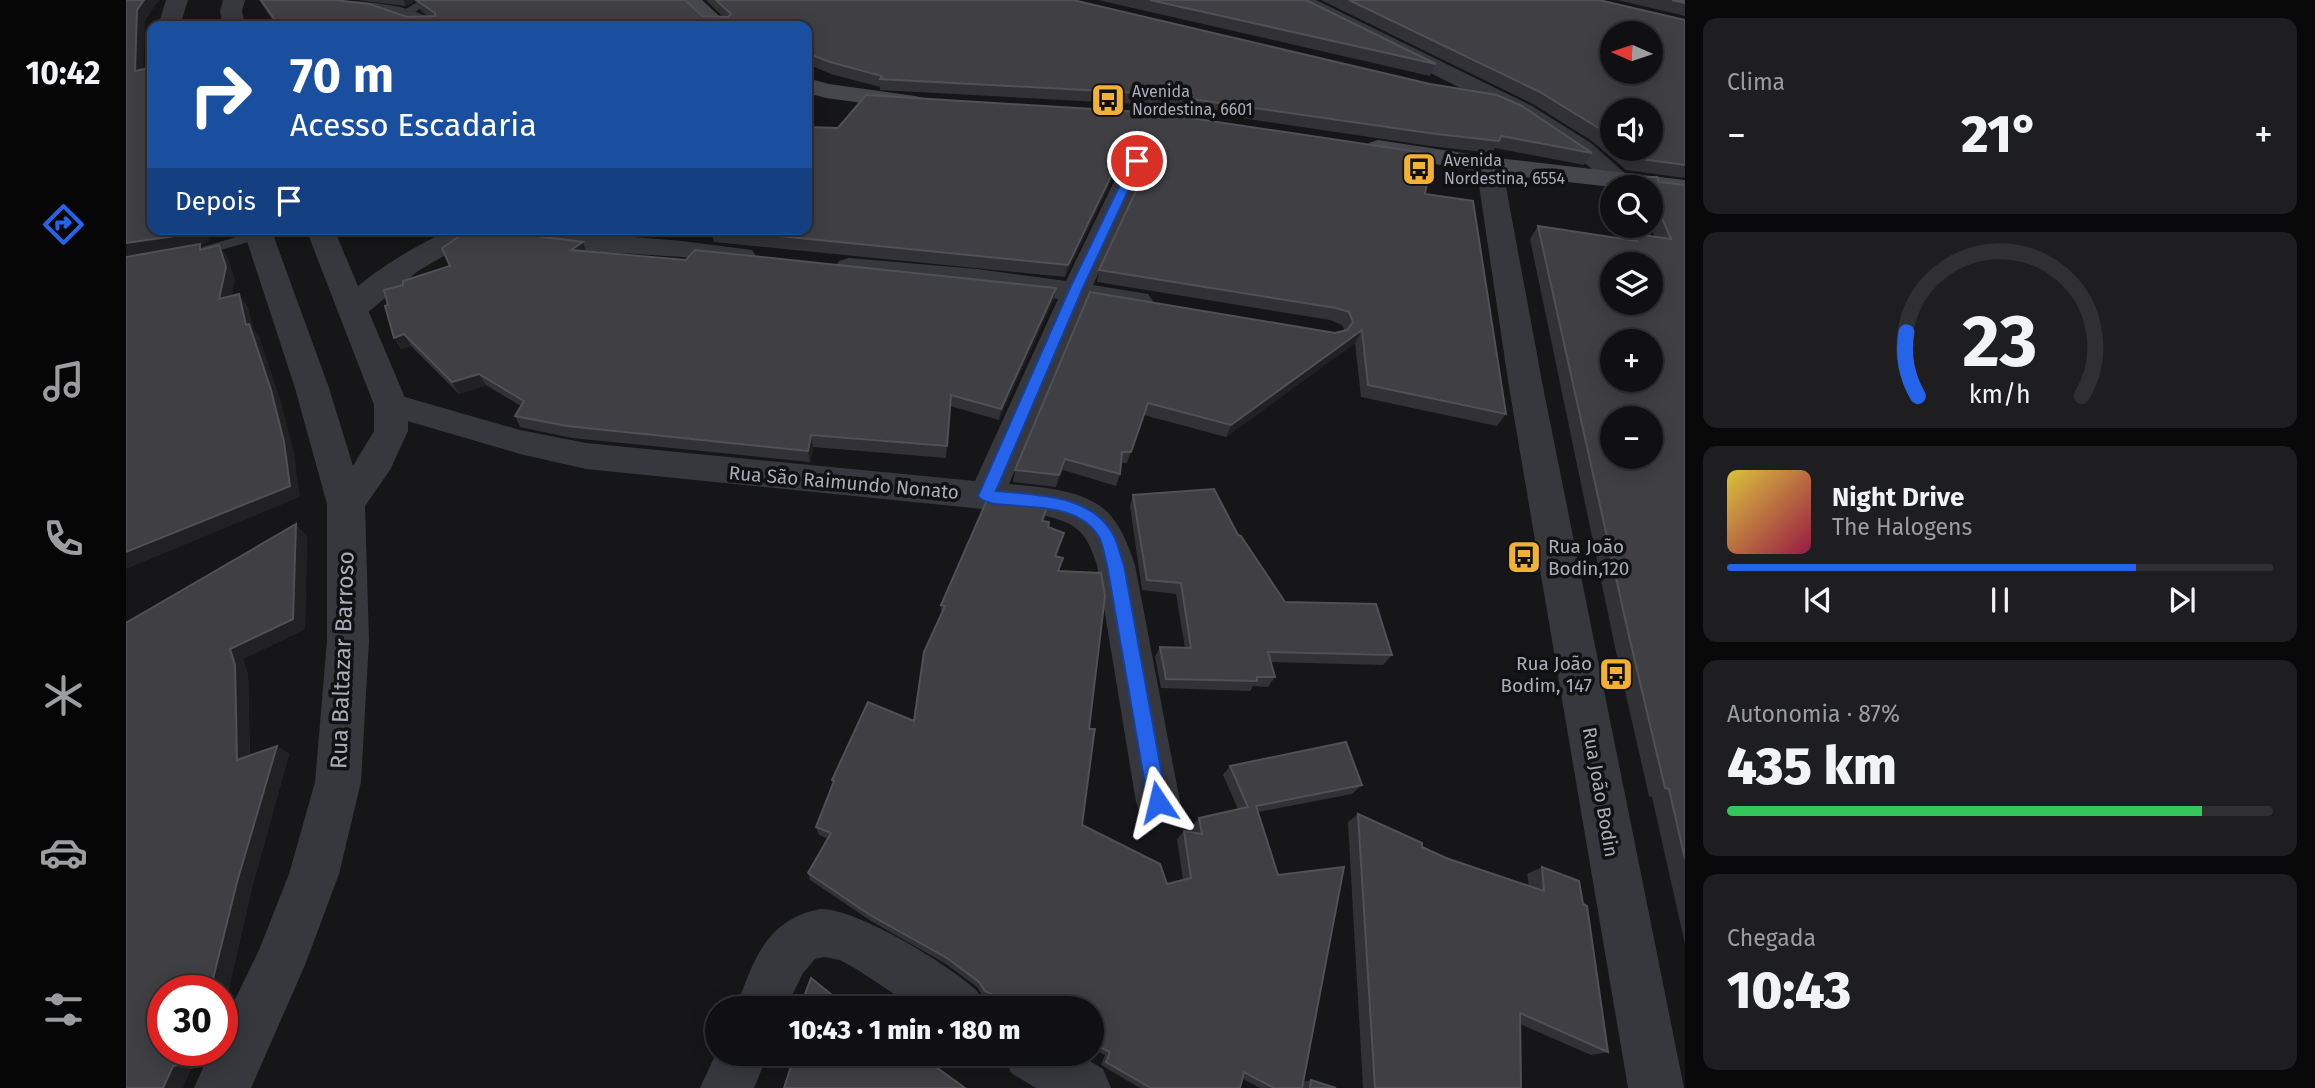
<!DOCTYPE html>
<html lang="pt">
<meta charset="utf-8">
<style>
:root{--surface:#101012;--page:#1e1e20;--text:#f1f3f6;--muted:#9c9d9f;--line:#303032;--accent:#2563eb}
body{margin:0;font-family:"Fira Sans",sans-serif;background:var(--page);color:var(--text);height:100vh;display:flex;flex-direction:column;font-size:26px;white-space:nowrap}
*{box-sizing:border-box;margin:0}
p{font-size:23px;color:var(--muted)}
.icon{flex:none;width:38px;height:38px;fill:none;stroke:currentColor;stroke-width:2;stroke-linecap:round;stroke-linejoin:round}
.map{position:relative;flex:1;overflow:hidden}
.drawer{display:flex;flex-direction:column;gap:18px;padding:18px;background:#09090a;width:630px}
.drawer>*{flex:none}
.guide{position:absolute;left:21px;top:21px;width:665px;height:214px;border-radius:14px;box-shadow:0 4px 18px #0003,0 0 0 2px var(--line);background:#1a4fa0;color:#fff;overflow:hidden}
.needle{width:46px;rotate:273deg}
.fabs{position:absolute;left:1474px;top:21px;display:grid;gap:14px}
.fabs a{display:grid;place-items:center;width:63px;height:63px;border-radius:50%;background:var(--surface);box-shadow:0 4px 18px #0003,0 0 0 2px var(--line);font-size:35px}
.speed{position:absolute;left:21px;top:975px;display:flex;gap:14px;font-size:35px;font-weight:700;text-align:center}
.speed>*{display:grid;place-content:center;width:91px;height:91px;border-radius:50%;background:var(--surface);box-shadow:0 4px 18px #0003,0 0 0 2px var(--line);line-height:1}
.speed .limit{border:10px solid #d22;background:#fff;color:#111}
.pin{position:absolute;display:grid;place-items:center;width:60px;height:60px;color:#fff;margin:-30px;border:4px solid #fff;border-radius:50%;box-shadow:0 2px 7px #0007}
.me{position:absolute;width:77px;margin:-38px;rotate:350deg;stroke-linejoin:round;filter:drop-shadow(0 0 5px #0008)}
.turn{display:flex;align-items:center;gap:24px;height:147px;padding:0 28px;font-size:32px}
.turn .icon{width:91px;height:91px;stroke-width:2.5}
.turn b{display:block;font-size:49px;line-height:60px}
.then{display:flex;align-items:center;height:66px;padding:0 28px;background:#0003;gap:14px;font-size:26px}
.big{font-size:52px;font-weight:800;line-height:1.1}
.drawer .tile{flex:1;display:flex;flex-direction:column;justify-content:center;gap:10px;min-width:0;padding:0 24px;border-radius:14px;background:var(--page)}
.drawer .dial{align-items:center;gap:0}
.dial svg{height:182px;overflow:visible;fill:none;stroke:var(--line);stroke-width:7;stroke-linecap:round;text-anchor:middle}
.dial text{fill:var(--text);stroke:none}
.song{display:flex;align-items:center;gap:21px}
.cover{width:84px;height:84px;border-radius:10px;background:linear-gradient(135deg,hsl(50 70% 55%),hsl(340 70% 35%))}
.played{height:7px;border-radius:4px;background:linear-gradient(90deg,var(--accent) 75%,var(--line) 75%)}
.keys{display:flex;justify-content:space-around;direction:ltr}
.heat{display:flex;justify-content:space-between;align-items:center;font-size:38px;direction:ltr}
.charge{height:10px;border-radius:5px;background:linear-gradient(90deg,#34c759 87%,var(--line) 0)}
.trip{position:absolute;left:579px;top:996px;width:399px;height:70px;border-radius:35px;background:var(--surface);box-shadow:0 4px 18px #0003,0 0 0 2px var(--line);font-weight:800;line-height:70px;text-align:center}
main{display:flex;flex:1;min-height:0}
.menu{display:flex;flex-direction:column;width:126px;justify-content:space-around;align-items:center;background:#060607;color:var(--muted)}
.menu .icon{width:49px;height:49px}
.menu .on{color:var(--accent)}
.menu b{font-size:32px;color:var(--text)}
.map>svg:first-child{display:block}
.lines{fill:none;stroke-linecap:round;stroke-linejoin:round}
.service{fill:#37383d;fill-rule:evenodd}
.minor{fill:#37383d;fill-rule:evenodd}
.tertiary{fill:#37383d;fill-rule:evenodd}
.secondary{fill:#45474d;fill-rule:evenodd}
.wall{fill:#323236;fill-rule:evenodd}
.shaded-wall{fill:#212124}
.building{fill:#3f3f44;stroke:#4f5156;stroke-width:2;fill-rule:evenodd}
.route{fill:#2563eb;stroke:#184099;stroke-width:2}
.labels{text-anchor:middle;stroke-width:7;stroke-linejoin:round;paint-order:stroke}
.far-poi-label{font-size:16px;fill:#a8adb8;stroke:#111113;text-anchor:start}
.street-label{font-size:19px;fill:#a8adb8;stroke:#111113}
.poi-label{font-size:19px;fill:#a8adb8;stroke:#111113;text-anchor:start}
.near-street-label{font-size:23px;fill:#a8adb8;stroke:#111113}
</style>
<main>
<nav class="menu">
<b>10:42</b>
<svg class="icon on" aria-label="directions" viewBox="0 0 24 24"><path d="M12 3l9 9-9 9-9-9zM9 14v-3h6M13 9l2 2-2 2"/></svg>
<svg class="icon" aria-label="music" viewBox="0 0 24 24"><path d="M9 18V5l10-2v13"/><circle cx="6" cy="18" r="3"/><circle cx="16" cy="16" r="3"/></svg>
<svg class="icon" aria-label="phone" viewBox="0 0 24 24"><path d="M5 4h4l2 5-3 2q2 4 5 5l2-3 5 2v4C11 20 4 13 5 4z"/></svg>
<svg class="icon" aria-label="climate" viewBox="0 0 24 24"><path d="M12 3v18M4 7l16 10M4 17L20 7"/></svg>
<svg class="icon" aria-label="car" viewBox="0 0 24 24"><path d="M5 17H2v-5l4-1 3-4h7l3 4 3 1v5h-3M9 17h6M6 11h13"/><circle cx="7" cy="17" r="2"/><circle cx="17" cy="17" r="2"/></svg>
<svg class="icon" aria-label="filters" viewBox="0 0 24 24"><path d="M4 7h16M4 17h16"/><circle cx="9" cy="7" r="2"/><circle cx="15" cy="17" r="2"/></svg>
</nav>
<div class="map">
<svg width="1559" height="1088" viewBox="0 0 1559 1088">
<rect width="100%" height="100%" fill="#161618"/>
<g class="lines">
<g class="service">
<polygon points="295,0 308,0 281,17 273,17 273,13"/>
<polygon points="134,230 141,234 139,237 71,257 64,253 66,250"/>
</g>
<g class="minor">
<path d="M182 0C214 0 292 0 312 26H287L249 13 192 6 185 4Z"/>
<polygon points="1164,0 1190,0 1406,106 1465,143 1510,183 1507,187 1487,187 1447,153 1390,116 1167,4"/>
<path d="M1011 153 1020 156 1024 161 967 285 1022 294 1027 301 1022 308 1012 310 959 303 883 484C914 487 963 489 985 516 997 530 1003 548 1009 565L1054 802 1048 818 1032 824 1016 818 1010 802 971 565C960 531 951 523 916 515L460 469 394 454 254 413 249 405 254 397 265 393 394 430 460 443 849 481 932 299 851 287 723 276 713 273 709 267 713 261 723 258 851 269 940 281 998 161 1002 156Z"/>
<path d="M324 229H411L556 241 626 250 630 256 626 262 616 265 556 257 444 250 350 237 292 271 236 317 226 320 216 317 211 310C232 277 289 247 324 229Z"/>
<path d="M694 909C728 907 822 964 849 989 854 993 856 1002 858 1008H789L732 970 714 960 698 957 689 959 677 973 660 1008H610C627 962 639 920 694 909Z"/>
<polygon points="592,1049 592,1054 642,1054 628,1088 574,1088"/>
<polygon points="878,1054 952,1054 977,1069 985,1088 910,1088 885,1073"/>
</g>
<g class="tertiary">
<polygon points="40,0 62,0 54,26 32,26"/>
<polygon points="97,0 119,0 116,11 119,26 97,26 94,11"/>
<polygon points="1363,157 1372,159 1376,165 1417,387 1558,1088 1502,1088 1383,387 1350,165 1354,159"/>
<polygon points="117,229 145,229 203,388 227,466 248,431 248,405 180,229 208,229 282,405 282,431 264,470 239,506 243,641 235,782 213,874 179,965 125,1088 68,1088 85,1050 96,1050 96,1026 133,950 163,874 189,782 201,641 201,504 169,388"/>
</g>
<g class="secondary">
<polygon points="553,0 576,0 604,26 580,26"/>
<polygon points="681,78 703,84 789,96 798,98 801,103 798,108 789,110 700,98 681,93"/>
<polygon points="1252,140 1363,157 1559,180 1559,196 1524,192 1524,187 1486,187 1363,173 1243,153 1239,148 1243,143"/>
</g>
</g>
<g class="wall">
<polygon points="133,0 208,0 281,17 303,17 295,11 290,0 280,6 231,0 559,0 576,16 597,17 580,0 947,0 1466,153 1458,165 1369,148 1366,153 1304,146 1028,105 754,90 754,87 705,74 681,64 681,26 149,24"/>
<polygon points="972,0 1180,0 1310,64 1304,76"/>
<path d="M1195 0H1473L1559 20V178L1500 170 1466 141 1407 104ZM1486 110 1524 149H1486Z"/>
<polygon points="1491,0 1559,0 1559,16"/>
<polygon points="1031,113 1299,194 1380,414 1371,426 1235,397 1229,343 1100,437 1018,415 1001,463 995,463 994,474 990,486 937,470 930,487 887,482 889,470 964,292 1209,333 1219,331 1216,325 1204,320 971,282 973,270 1025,160 1021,154 1010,151 1001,154 996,159 939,277 588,242 585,229 712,128"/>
<polygon points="1519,177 1533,182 1559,185 1559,944 1526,797 1523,796 1489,647 1404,239 1412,226 1505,240 1509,234 1529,237 1524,225 1524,187 1512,187"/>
<polygon points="446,229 501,229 494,233"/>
<polygon points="461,251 560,260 930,288 928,299 873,420 824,406 820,458 687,447 684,462 446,438 394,427 389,416 395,406 360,385 333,394 285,346 275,349 268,338 262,305 277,285"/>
<polygon points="1007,495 1112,535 1159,602 1266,655 1257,665 1145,662 1149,677 1142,687 1127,686 1124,691 1035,688 1029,657 1034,647 1059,648 1050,594 1016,590 1004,506"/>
<polygon points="921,506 918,521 923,522 922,528 938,533 931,556 963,729 956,825 1041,884 1057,880 1051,839 1058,831 1067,833 1066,826 1073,818 1112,809 1097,775 1104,766 1236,785 1226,794 1132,812 1177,1082 1185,1080 1210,1088 1134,1088 1117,1079 1114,1088 1014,1088 975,1065 979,1055 966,1049 966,1008 882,1008 857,996 851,987 820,964 745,921 684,880 682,873 702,839 693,835 690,827 707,785 706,780 788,721 815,616 815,605"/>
<polygon points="181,536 179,629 117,659 122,675 124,755 151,746 163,754 126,888 102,992 69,1068 0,1088 0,623"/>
<polygon points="1232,814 1296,847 1320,858 1403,886 1401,874 1416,867 1482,1052 1465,1055 1394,1024 1395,1088 1237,1088 1222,822"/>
</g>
<g class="shaded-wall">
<polygon points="18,0 34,0 29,5 19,22 17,82 9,71 11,10"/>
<polygon points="277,0 290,0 280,6"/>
<polygon points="1013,138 1010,151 1001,154 996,159 939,277 942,265 999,147 1004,141"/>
<polygon points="74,229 82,229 83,242 75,245 83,256 65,247 0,256 0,243"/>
<polygon points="493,229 501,229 494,233"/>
<polygon points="457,242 461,254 445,250"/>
<polygon points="93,245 102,257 109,280 103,311 93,299"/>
<polygon points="930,288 928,299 873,420 875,409"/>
<polygon points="113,294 122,307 128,330 133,336 155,402 168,453 174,497 0,569 0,552 120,325"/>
<polygon points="1236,330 1229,343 1100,437 1105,425"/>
<polygon points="278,334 285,346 275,349 268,338"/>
<polygon points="353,374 360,385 333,394 326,382"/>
<polygon points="685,435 687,447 684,462 682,451"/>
<polygon points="939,459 937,470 930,487 933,475"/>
<polygon points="170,524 181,536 179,629 117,659 122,675 124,768 111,760 104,649"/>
<polygon points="938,533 935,544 927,567 929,556"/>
<polygon points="151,746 163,754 126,888 102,992 96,1004 96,990 84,990 111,882"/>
<polygon points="57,1050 77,1050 69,1068 51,1065"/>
<polygon points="47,1066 65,1069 57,1088 37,1088"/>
</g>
<g class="building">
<polygon points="0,0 18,0 11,10 9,71 19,69 26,82 26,229 74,230 56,235 0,243"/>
<polygon points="135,0 208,0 243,4 281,17 309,16 309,13 290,0 559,0 576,16 602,17 605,14 590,0 947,0 1304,84 1371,95 1396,106 1466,153 1375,136 1373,141 1310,134 1031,94 754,79 756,76 704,62 681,53 681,26 139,26 151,23"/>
<polygon points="1024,0 1180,0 1310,64"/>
<path d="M1223 0H1473L1559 20V165L1508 158 1498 149H1524V110H1486V139L1474 129 1414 92ZM1486 33H1524V72H1486Z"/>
<polygon points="1546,0 1559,0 1559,3"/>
<polygon points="740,95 1031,113 1306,154 1299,194 1347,201 1380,414 1242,385 1236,330 1105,425 1022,403 1005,452 996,452 994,474 939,459 933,475 889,470 964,292 1209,333 1221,330 1227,322 1223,312 1210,308 973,270 1029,150 1024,141 1013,138 1004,141 999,147 942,265 585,229 681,229 681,127 712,128"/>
<path d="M1519 177H1531L1533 182 1559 185V859L1543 789 1539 788 1503 636 1412 226 1511 241 1509 234 1545 239 1524 190V187H1523ZM1486 264H1524V303H1486ZM1486 341H1524V380H1486ZM1486 418H1524V457H1486Z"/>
<polygon points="344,229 354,229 457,242 445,250 560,260 569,250 930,288 875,409 825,395 821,446 685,435 682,451 441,426 389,416 398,401 353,374 326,382 278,334 268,338 259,306 262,305 258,290 277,285 277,281 324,266 316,248"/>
<polygon points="74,244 74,250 93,245 100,267 93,299 113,294 120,325 123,324 145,390 158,442 164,486 0,552 0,257"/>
<polygon points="1088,489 1112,535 1115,536 1159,602 1250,604 1266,655 1142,652 1149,677 1131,677 1131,681 1040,679 1034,647 1065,648 1055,583 1021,580 1007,495"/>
<polygon points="861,500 921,506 916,521 923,522 922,527 938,533 929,556 937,558 932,571 975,573 979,596 963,729 969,729 968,734 956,825 1034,864 1041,884 1065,878 1058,831 1076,834 1073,818 1122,807 1104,766 1220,742 1236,785 1130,806 1152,875 1218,867 1176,1088 1148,1088 1118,1072 1114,1088 1025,1088 980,1062 984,1052 966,1043 966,1008 894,1008 859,991 853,982 821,958 744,915 682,873 705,833 690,827 708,781 706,780 742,702 788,721 798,652 819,606 815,605"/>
<polygon points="170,524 167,619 104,649 109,665 111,760 151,746 111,882 85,987 84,990 37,990 37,1050 57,1050 51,1065 47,1066 37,1088 0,1088 0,623"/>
<polygon points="1232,814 1296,843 1296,847 1320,858 1418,891 1416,867 1453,881 1457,904 1461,906 1482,1052 1394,1013 1395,1088 1249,1088"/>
<polygon points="685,978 722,1008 674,1008"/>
<polygon points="669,1054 792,1054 839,1088 658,1088"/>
<polygon points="1185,1080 1210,1088 1184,1088"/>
</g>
<path class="route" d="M1007 158 1016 161 956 290 870 491C910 495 965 494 987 534 992 543 994 555 998 565L1041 802 1038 809 1032 812 1025 809 1022 802 981 565C979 557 977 547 974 539 949 491 866 516 852 496L943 290Z"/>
<defs>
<g id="bus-square" transform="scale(1.75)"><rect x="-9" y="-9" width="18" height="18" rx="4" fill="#f2b134" stroke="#111113"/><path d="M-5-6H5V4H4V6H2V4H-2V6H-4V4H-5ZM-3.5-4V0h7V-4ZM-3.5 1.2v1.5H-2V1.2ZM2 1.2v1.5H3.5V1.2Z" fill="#111"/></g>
</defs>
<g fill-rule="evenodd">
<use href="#bus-square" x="982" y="100"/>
<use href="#bus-square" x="1293" y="169"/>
<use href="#bus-square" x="1398" y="557"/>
<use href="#bus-square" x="1490" y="674"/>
</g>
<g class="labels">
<g class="far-poi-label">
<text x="1006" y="97">Avenida<tspan x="1006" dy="18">Nordestina, 6601</tspan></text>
<text x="1318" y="166">Avenida<tspan x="1318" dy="18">Nordestina, 6554</tspan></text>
</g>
<g class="street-label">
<text transform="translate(718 482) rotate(5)" y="7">Rua São Raimundo Nonato</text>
<text transform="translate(1475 792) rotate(80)" y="7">Rua João Bodin</text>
</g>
<g class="poi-label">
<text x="1422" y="553">Rua João<tspan x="1422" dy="22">Bodin,120</tspan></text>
<text x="1466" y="670" text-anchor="end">Rua João<tspan x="1466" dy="22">Bodim, 147</tspan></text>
</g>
<g class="near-street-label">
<text transform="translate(216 660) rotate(-88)" y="8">Rua Baltazar Barroso</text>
</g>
</g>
</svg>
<div class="fabs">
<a><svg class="needle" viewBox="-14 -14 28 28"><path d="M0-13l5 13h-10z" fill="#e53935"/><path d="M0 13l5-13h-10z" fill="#9c9d9f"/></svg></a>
<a><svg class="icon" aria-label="sound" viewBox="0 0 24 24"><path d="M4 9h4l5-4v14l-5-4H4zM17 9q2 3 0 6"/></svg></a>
<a><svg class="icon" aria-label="search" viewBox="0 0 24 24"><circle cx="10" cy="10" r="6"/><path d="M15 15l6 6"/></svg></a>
<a><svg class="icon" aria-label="layers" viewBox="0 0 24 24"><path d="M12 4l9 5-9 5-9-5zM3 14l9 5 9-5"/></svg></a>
<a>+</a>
<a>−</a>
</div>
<div class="speed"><div class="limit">30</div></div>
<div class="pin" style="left:1011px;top:161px;background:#d93025"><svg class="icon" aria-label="arrive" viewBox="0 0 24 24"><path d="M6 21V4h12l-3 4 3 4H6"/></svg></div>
<svg class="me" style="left:1032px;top:802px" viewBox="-20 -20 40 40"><path d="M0-17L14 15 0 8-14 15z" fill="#2563eb" stroke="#fff" stroke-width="4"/></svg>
<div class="trip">10:43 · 1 min · 180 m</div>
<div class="guide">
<div class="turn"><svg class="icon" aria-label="right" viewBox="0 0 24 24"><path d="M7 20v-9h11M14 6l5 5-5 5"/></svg><div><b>70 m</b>Acesso Escadaria</div></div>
<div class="then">Depois<svg class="icon" aria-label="arrive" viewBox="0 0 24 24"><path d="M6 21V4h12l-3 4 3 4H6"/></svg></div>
</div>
</div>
<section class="drawer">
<div class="tile"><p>Clima</p>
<div class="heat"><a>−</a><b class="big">21°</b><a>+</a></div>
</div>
<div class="tile dial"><svg viewBox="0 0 100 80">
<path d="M14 69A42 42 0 1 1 86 69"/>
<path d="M14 69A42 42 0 0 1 9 41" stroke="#2563eb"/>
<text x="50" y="56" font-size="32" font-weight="700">23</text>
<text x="50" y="72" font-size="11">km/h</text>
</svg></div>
<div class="tile">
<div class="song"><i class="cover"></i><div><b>Night Drive</b><p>The Halogens</p></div></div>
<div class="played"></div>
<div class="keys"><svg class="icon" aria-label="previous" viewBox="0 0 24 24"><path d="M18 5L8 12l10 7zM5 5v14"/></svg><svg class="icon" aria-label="pause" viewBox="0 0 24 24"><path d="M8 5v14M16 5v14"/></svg><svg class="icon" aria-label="next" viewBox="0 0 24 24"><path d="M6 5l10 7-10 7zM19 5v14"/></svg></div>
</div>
<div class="tile"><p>Autonomia · 87%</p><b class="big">435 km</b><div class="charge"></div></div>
<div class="tile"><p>Chegada</p><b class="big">10:43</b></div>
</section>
</main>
